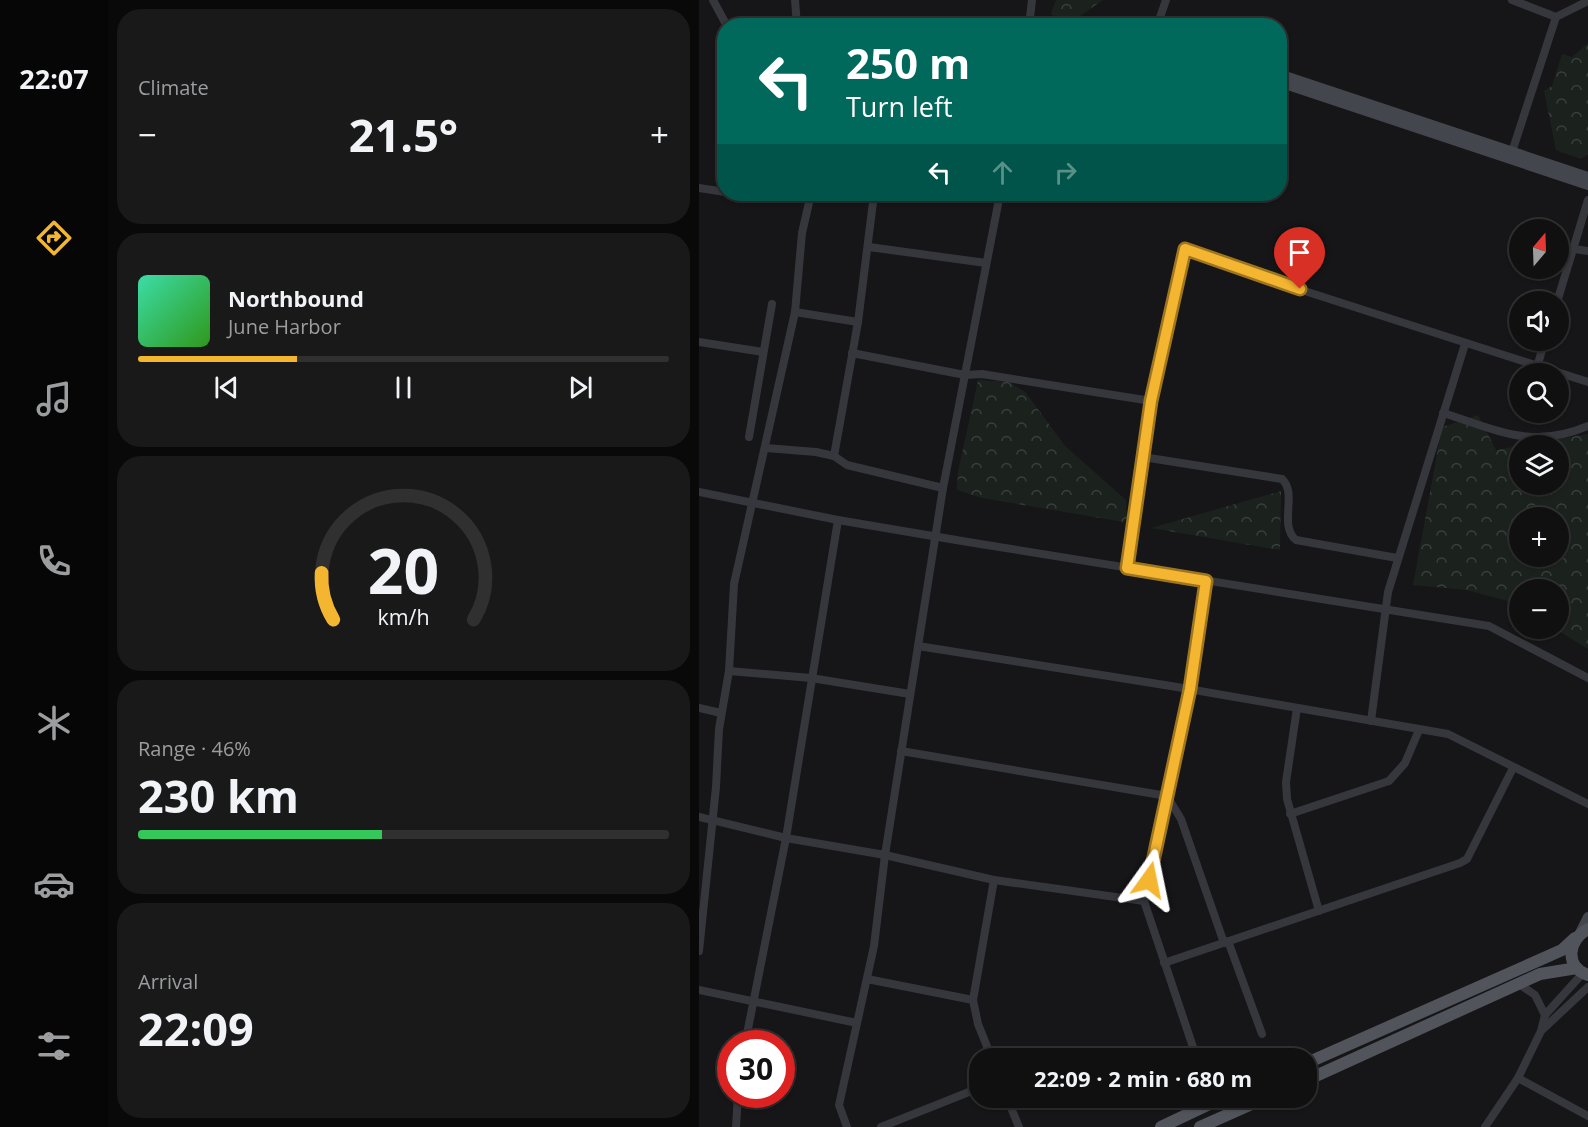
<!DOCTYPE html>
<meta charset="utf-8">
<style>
:root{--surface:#101011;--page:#19191a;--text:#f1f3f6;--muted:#9c9d9f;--line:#303031;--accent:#f4b531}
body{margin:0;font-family:"Open Sans",sans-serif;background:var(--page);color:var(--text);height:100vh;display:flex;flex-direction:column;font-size:22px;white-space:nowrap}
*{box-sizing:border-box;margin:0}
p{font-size:20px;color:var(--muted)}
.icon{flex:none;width:33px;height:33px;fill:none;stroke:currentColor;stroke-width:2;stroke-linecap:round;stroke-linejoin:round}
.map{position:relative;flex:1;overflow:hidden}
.drawer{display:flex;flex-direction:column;gap:9px;padding:9px;background:#090909;width:591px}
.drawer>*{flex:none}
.guide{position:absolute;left:18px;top:18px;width:570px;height:183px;border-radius:24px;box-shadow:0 2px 4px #0004,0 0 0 2px var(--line);background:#00695c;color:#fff;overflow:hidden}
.needle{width:39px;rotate:19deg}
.tools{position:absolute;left:810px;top:219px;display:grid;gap:12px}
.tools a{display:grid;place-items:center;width:60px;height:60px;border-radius:50%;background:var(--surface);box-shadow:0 2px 4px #0004,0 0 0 2px var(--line);font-size:30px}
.speed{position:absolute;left:18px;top:1030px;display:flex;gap:12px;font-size:30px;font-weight:700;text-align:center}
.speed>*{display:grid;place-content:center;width:78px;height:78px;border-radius:50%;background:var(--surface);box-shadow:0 2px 4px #0004,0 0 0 2px var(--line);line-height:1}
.speed .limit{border:9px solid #d22;background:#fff;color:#111}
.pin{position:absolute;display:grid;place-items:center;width:51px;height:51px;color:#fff;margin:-62px -26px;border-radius:50% 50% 50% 0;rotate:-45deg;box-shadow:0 0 6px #0007}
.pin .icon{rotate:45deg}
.me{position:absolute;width:66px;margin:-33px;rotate:12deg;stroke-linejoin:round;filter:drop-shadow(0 0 4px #0008)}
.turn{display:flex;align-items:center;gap:21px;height:126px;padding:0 30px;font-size:27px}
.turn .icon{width:78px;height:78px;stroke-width:2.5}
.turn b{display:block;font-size:42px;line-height:51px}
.lanes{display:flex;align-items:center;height:57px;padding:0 30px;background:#0003;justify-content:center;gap:30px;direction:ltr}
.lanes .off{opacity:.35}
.big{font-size:45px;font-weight:700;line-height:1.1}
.drawer .card{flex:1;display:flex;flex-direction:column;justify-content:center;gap:9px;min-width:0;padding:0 21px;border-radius:24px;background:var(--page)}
.drawer .dial{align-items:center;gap:0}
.dial svg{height:156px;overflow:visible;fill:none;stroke:var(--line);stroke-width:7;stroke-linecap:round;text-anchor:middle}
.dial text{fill:var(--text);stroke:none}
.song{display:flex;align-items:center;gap:18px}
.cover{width:72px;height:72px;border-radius:9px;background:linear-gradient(135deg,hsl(160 70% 55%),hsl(110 70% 35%))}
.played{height:6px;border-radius:3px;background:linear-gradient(90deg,var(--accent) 30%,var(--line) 30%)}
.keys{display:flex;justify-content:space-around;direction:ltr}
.heat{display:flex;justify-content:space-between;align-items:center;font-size:33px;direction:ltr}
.charge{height:9px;border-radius:4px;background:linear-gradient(90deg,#34c759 46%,var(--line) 0)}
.trip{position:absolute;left:270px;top:1048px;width:348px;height:60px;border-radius:24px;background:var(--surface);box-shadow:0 2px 4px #0004,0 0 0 2px var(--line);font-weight:700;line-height:60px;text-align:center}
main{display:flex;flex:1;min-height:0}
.tab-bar{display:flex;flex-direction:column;width:108px;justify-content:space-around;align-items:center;background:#060607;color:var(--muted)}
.tab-bar .icon{width:42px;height:42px}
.tab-bar .selected{color:var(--accent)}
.tab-bar b{font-size:27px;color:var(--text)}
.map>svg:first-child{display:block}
.forest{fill:url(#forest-crowns);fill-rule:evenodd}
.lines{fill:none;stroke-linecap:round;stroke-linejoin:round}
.street{stroke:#36373d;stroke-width:8}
.secondary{stroke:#44464d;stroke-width:10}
.primary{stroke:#52545c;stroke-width:12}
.route-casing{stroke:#9f7620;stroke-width:15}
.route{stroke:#f4b531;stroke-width:10}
</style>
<main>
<nav class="tab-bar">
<b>22:07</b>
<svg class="icon selected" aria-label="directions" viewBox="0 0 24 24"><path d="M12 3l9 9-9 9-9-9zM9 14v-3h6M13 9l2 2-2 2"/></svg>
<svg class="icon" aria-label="music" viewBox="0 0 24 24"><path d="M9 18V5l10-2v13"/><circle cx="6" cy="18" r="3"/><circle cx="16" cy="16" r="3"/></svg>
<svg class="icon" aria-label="phone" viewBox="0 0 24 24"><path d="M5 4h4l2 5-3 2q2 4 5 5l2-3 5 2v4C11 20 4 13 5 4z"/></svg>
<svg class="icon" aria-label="climate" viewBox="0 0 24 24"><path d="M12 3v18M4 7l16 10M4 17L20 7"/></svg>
<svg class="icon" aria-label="car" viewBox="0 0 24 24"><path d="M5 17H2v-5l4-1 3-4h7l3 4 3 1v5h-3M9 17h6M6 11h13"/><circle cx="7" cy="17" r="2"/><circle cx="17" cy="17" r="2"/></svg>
<svg class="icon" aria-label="filters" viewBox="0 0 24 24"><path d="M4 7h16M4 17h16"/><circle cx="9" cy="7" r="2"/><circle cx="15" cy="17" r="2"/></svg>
</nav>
<section class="drawer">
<div class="card"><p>Climate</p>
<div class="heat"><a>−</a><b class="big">21.5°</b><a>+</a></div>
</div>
<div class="card">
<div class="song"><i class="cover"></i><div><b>Northbound</b><p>June Harbor</p></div></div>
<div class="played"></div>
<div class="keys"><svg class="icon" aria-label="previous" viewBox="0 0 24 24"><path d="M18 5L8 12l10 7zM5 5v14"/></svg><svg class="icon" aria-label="pause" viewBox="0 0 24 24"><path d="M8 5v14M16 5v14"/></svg><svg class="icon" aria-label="next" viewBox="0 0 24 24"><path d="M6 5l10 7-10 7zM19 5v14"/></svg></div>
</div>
<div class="card dial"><svg viewBox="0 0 100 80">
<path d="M14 69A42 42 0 1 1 86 69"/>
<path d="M14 69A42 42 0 0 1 8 45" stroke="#f4b531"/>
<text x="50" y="56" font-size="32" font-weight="700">20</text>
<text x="50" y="72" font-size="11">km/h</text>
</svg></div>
<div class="card"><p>Range · 46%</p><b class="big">230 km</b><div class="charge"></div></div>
<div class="card"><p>Arrival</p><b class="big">22:09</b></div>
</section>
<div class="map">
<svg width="889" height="1127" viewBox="0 0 889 1127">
<defs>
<pattern id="forest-crowns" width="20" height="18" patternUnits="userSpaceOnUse" patternTransform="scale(1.5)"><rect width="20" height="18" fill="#1b221d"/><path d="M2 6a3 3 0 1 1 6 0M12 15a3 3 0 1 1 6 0" fill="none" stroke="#393f3c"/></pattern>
</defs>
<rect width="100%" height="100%" fill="#161517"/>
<g class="forest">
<polygon points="357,0 404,0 367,26 352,14"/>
<polygon points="889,43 889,154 882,159 857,150 845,91 853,86 863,54 873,57"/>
<polygon points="279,380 310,382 327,393 366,446 427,500 428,517 425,522 283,498 258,490 259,472"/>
<path d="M779 415 797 450 820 446V484H860V446L825 445 889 434V649L857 629 860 628V590H820V604L768 590 714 585 743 427ZM820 518H860V556H820Z"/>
<polygon points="582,491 581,550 452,528"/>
</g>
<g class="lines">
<g class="street">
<polyline points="14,0 28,26"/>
<polyline points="96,0 98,26"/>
<polyline points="813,0 857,17 889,1"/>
<polyline points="330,26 333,0"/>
<polyline points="458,26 467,0"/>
<polyline points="812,155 857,17"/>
<polyline points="0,188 26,192"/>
<polyline points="37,194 66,198 111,198"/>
<polyline points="170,247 287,263"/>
<polyline points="875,249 889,251"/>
<polyline points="858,302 889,200"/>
<polyline points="96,312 159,322"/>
<polyline points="0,342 64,352"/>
<polyline points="153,353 266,375 283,374 452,401"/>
<polyline points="838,367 846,340"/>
<path d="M744 413C799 430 833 450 889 426"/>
<polyline points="50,437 73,304"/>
<polyline points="67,448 117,452 135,456 148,465 244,488"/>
<polyline points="135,456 159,322 175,194"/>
<path d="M444 457 583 479C599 494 579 525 597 540L698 558"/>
<polyline points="0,492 139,520 269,542 790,626 889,678"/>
<polyline points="427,568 452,401 487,249 559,276 889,382"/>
<polyline points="219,646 472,686 749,734 889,804"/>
<polyline points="30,671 112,678 211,694"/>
<polyline points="0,708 22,713"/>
<polyline points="598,708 587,782 588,799 620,911"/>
<polyline points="672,721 689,592 766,344"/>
<polyline points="202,751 468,796 482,819 525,943"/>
<polyline points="591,814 690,781 706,763 720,730"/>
<polyline points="0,817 87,838 186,855 295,880 445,901"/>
<polyline points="529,941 563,1034"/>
<polyline points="0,951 17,787 20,729 30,671 35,584 96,312 103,233 112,194"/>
<polyline points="465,963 761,863 768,859 814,768"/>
<polyline points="168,979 274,1000"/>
<polyline points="820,984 836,995 846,1015"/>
<polyline points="0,990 158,1023"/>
<polyline points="843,1030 889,987"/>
<polyline points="46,1044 87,838 139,520"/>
<polyline points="293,1059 279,1024 274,1000 295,880"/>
<polyline points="498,1059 445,901 491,689 507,581"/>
<polyline points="819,1078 889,1116"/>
<polyline points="308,1098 320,1127"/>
<polyline points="37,1127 39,1095"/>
<polyline points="148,1127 140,1105 175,946 186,855 244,488 301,194"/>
<polyline points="182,1127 280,1088"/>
<polyline points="786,1127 819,1078 842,1031 846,1015 884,973"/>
</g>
<g class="secondary">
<polyline points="580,74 889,177"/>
<polyline points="580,82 889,185"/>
<polyline points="881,933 889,917"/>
</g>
<g class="primary">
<path d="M889 929C869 939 865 967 889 975"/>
<polyline points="608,1063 863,950 876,938"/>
<polyline points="608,1080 841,974 878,968"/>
<polyline points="462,1127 523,1098"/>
<polyline points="501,1127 566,1098"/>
</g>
</g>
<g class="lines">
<g class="route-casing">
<polyline id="route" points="450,880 491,689 507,581 428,568 452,401 486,249 601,289"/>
</g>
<use href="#route" class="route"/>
</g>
</svg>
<div class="tools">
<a><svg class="needle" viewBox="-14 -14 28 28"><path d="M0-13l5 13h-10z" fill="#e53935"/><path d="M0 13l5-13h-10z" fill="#9c9d9f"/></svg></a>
<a><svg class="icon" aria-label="sound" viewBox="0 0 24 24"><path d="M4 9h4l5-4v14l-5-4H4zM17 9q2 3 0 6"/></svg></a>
<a><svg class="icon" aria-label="search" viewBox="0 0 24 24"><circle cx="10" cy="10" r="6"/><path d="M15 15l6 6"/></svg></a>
<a><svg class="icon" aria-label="layers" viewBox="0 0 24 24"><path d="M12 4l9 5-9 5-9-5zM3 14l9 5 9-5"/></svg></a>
<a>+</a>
<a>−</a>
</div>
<div class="speed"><div class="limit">30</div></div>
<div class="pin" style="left:601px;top:289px;background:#d93025"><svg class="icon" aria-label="arrive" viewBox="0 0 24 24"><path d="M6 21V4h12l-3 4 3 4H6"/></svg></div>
<svg class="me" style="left:450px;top:880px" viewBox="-20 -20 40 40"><path d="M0-17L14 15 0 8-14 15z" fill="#f4b531" stroke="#fff" stroke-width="4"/></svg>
<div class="trip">22:09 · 2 min · 680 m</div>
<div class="guide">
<div class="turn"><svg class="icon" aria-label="left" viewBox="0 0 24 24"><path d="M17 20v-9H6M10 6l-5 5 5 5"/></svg><div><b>250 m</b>Turn left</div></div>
<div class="lanes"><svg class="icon" aria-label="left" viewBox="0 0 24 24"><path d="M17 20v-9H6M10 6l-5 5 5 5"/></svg><svg class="icon off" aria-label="ahead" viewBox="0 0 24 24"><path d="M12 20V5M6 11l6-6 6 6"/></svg><svg class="icon off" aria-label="right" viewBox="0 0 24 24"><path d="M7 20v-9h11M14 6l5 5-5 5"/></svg></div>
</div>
</div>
</main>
